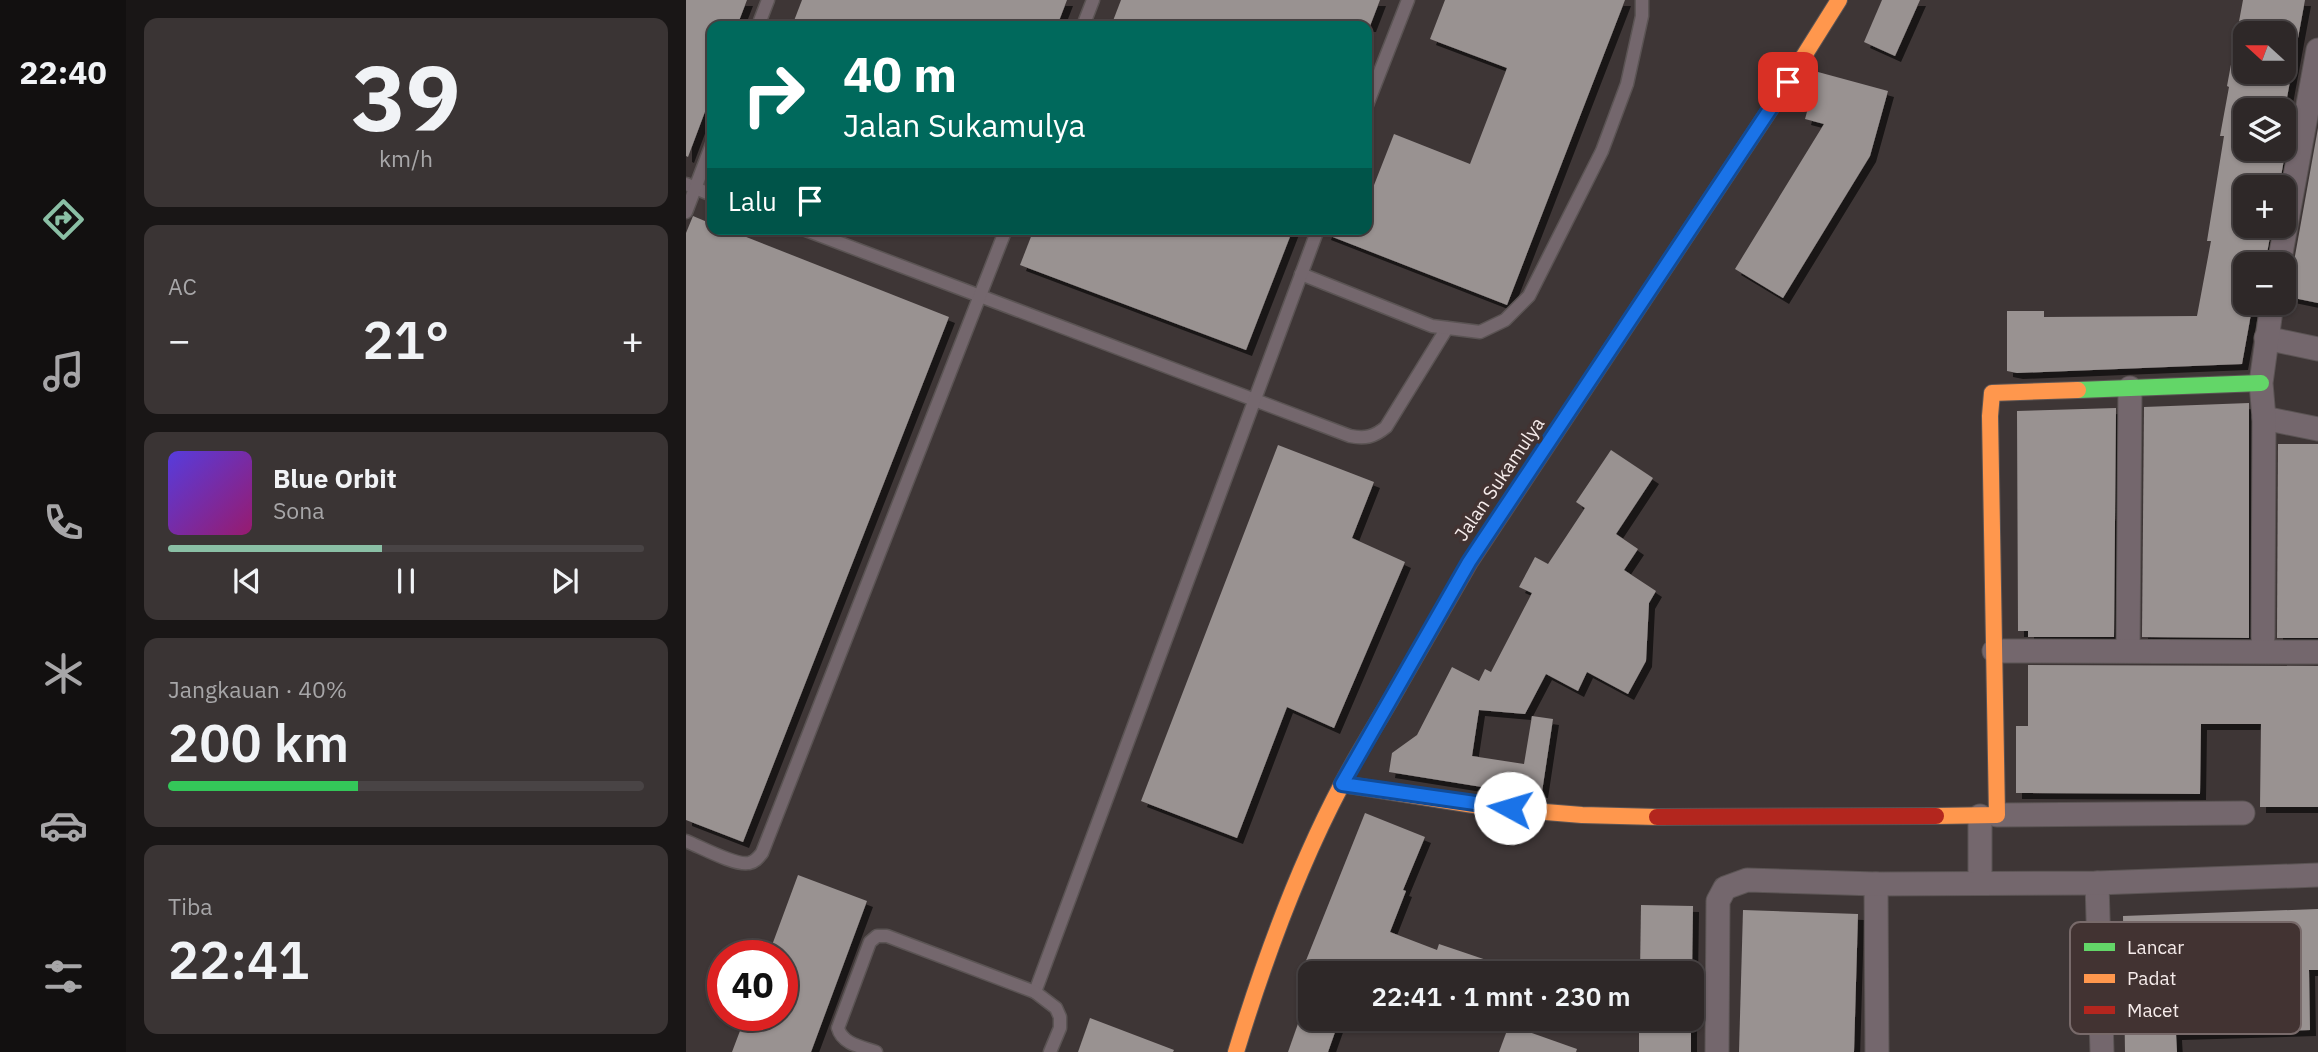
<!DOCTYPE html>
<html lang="id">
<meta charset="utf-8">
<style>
:root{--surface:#2e2828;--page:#3a3434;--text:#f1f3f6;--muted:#a7a6a8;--line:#494445;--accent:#8abfa5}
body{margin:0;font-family:"IBM Plex Sans",sans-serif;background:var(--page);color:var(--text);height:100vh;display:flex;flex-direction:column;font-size:26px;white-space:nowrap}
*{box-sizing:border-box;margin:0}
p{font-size:23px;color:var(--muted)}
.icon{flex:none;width:38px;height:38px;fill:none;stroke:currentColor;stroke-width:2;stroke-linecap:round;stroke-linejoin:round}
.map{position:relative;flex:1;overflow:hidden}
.drawer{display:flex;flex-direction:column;gap:18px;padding:18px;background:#191616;width:560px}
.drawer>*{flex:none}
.top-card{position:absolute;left:21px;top:21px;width:665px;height:214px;border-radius:14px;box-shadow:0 2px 5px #0004,0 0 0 2px var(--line);background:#00695c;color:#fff;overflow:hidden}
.needle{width:46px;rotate:291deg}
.tools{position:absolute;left:1547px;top:21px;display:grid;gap:14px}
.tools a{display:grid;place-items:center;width:63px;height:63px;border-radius:14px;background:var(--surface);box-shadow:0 2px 5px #0004,0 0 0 2px var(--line);font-size:35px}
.speed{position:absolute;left:21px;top:940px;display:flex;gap:14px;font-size:35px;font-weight:700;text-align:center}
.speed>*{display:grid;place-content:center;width:91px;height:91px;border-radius:50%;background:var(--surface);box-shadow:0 2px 5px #0004,0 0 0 2px var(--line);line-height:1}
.speed .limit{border:10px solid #d22;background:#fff;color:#111}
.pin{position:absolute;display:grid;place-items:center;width:60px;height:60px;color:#fff;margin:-30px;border-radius:14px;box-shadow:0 4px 10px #0006}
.me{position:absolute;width:77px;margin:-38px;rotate:276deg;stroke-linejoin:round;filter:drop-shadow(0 0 5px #0008)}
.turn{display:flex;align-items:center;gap:24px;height:147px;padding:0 21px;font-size:32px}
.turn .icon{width:91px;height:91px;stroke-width:2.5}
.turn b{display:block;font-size:49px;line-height:60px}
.then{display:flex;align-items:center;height:66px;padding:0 21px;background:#0003;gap:14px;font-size:26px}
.big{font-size:52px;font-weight:600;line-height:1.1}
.drawer .tile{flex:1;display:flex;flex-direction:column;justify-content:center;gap:10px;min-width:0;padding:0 24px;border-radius:14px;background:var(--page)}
.drawer .dial{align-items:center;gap:0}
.dial b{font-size:91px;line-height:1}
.song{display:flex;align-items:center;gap:21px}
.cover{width:84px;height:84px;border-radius:10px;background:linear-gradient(135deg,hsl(250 70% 55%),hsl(320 70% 35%))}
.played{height:7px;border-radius:4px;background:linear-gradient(90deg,var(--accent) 45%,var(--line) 45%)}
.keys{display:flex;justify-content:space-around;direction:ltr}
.heat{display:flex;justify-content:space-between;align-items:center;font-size:38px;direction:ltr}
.charge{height:10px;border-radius:5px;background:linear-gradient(90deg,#34c759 40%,var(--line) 0)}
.trip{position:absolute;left:612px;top:961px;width:406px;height:70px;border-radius:14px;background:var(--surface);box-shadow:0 2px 5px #0004,0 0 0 2px var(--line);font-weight:600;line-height:70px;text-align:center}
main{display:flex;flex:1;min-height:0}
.tab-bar{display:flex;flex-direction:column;width:126px;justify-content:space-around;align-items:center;background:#121010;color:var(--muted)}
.tab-bar .icon{width:49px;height:49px}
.tab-bar .active{color:var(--accent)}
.tab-bar b{font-size:32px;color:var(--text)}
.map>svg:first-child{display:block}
.building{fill:#999291;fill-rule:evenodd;filter:url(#shadow)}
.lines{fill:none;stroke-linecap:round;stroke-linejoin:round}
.lane-casing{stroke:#5b5454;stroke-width:15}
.street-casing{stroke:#5b5454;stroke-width:25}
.fast-casing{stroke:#5b5454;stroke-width:18}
.slow-casing{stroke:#5b5454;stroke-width:18}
.jam-casing{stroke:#5b5454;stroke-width:18}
.lane{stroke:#74676d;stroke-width:12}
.street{stroke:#74676d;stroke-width:23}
.fast{stroke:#63d668;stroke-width:16}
.slow{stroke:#ff974d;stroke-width:16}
.jam{stroke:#b3261e;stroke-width:16}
.route-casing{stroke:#114b97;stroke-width:18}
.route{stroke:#1a73e8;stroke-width:12}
.labels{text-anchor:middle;stroke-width:7;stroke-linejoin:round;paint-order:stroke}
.street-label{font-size:19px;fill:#f6eceb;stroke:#423332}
.key{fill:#423332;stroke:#786a6a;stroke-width:2}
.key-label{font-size:19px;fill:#f6eceb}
</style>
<main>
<nav class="tab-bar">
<b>22:40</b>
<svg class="icon active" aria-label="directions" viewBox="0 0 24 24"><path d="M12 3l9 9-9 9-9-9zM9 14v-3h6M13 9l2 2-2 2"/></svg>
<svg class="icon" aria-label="music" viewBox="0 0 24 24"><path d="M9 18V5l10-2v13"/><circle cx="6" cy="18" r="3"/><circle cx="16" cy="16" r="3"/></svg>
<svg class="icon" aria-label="phone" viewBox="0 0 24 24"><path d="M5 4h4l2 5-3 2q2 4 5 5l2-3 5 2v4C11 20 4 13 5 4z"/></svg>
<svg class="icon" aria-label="climate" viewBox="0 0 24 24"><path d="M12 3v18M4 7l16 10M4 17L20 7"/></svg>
<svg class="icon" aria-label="car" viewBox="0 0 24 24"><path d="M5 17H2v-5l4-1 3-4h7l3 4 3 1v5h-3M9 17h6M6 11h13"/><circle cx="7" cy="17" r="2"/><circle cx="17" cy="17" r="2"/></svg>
<svg class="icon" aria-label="filters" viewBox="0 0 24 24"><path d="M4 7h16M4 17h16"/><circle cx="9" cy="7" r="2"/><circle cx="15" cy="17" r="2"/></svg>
</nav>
<section class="drawer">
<div class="tile dial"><b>39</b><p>km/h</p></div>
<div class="tile"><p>AC</p>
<div class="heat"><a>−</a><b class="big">21°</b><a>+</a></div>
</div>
<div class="tile">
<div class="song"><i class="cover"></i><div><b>Blue Orbit</b><p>Sona</p></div></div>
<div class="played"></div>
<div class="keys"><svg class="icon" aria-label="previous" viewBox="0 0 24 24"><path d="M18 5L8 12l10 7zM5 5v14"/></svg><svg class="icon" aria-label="pause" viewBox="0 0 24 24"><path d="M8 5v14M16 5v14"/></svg><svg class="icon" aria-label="next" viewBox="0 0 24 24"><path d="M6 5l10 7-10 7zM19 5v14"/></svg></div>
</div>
<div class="tile"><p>Jangkauan · 40%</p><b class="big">200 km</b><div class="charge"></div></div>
<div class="tile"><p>Tiba</p><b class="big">22:41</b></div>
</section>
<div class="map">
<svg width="1632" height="1052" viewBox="0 0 1632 1052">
<defs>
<filter id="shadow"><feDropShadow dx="6" dy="6" stdDeviation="0" flood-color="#0009"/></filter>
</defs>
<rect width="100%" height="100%" fill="#3e3636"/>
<g class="building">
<polygon points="0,0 61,0 51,26 26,26 26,93 2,157 0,156"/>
<polygon points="116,0 381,0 371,26 106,26"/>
<polygon points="435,0 694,0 684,26 425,26"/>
<polygon points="759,0 939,0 821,305 639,234 641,229 681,229 681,203 708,134 784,164 821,68 744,39"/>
<polygon points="1196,0 1234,0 1209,56 1178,42"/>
<path d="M1557 0H1619L1600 103 1608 105 1593 187H1559V226H1586L1579 264H1559V303H1567L1556 364 1331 373 1321 371V311H1358V317L1511 316 1525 241H1521L1538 136H1534L1543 87 1541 86ZM1559 33H1598V72H1559ZM1559 110H1598V149H1559Z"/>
<polygon points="1132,72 1202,91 1184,156 1097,298 1049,269 1138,124 1119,119"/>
<polygon points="1632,128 1632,303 1598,296 1598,277 1604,272 1607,267"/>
<polygon points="7,216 26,224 26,229 40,229 263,317 57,842 0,820 0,233"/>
<polygon points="348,229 607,229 560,350 334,265"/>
<polygon points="1563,403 1563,638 1456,637 1458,407"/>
<polygon points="1430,408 1428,637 1342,637 1342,631 1332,631 1331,411"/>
<polygon points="1592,444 1632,444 1632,638 1591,638"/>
<polygon points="592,445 688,482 666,538 719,562 648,728 601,707 551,838 455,801"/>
<polygon points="925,450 967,478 930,534 952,549 938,570 970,591 963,603 960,661 942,694 901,672 892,691 860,674 839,714 793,710 786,756 838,764 846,716 867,719 856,792 802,788 703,772 706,753 731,735 766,667 793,681 799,669 805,672 846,593 833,587 849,557 862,564 899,508 890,502"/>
<polygon points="1342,665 1632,666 1632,807 1574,807 1575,724 1515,724 1514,794 1330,793 1330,726 1342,726"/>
<polygon points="679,813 739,837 717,890 720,891 704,932 751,950 753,944 827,969 826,973 615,973"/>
<polygon points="112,875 181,901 125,1052 46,1052 60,1015 96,1015 96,956 82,956"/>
<polygon points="955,905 1007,906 1006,973 954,973"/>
<polygon points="1632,909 1632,970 1623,970 1624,1030 1490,1034 1491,1052 1439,1052 1437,916"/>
<polygon points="1057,910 1172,914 1168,1052 1053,1052"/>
<polygon points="404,1018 488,1050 487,1052 392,1052"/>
<polygon points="614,1018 654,1018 642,1052 602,1052"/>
<rect x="953" y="1018" width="52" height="34"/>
<polygon points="823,1025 891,1049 890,1052 813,1052"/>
</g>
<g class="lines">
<g class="lane-casing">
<g id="lane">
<polyline points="72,26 82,0"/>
<polyline points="397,26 407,0"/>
<polyline points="681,105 722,0"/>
<polyline points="0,184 26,195"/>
<polyline points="0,212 26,144"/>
<path d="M117 229 664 436C679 439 688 437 700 427L761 328"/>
<polyline points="615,274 746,326 794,332 819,320 843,296 916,151 941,84 956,16 956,0"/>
<path d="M0 841C15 847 49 866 63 863 69 862 72 858 76 853L320 229"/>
<polyline points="349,992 632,229"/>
<path d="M190 1052C176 1047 156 1044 152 1028L184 942 191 936H201L349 992 370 1008 374 1017V1028L364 1052"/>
</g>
</g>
<g class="street-casing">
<g id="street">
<polyline points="1593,264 1632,50"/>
<polyline points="1580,338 1632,349"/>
<polyline points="1578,418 1632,429"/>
<polyline points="1577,637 1578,418 1575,383 1586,303"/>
<polyline points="1442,650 1444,388"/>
<polyline points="1308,651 1632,652"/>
<polyline points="1311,815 1557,813"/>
<polyline points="1294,816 1294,883"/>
<polyline points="1411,883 1416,1052"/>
<polyline points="1190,884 1191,1052"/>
<polyline points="1031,1052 1032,901 1039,888 1061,880 1190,884 1411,883 1632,875"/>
</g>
</g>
<g class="fast-casing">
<polyline id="fast" points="1392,390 1575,383"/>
</g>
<g class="slow-casing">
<g id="slow">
<polyline points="931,340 1089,102 1153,0"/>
<polyline points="656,784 800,807 896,815 971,817"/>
<polyline points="1250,816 1311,815 1304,416 1306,393 1392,390"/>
<path d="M550 1052C578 960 611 869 656 784 673 751 694 719 712 687"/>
</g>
</g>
<g class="jam-casing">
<g id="jam">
<polyline points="712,687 784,562 931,340"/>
<polyline points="971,817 1250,816"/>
</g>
</g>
<use href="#lane" class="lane"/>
<use href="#street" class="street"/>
<use href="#fast" class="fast"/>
<use href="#slow" class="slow"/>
<use href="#jam" class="jam"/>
</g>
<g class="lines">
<g class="route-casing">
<polyline id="route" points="824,808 656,784 783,562 1102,82"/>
</g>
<use href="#route" class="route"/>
</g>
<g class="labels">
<g class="street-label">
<text transform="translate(813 479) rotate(-56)" y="7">Jalan Sukamulya</text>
</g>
</g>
<rect x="1384" y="922" width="231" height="112" rx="10" class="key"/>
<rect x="1398" y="943" width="31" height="8" fill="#63d668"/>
<rect x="1398" y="974" width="31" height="9" fill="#ff974d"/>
<rect x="1398" y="1006" width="31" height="8" fill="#b3261e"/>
<g class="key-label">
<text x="1441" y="954">Lancar</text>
<text x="1441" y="985">Padat</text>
<text x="1441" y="1017">Macet</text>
</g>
</svg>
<div class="tools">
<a><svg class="needle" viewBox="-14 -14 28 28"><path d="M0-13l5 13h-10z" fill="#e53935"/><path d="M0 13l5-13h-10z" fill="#a7a6a8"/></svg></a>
<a><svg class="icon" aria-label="layers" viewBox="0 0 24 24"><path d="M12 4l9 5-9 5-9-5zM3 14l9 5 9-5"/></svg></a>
<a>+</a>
<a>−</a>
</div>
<div class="speed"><div class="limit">40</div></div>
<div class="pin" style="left:1102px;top:82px;background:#d93025"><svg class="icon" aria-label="arrive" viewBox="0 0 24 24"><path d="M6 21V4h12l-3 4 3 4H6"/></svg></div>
<svg class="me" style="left:824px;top:808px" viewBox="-20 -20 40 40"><circle r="19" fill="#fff"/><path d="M0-13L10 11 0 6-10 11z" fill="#1a73e8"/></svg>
<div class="trip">22:41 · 1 mnt · 230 m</div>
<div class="top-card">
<div class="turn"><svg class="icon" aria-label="right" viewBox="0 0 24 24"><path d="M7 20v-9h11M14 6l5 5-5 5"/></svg><div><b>40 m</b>Jalan Sukamulya</div></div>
<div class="then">Lalu<svg class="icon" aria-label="arrive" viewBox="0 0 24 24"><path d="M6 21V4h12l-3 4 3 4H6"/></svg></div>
</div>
</div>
</main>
